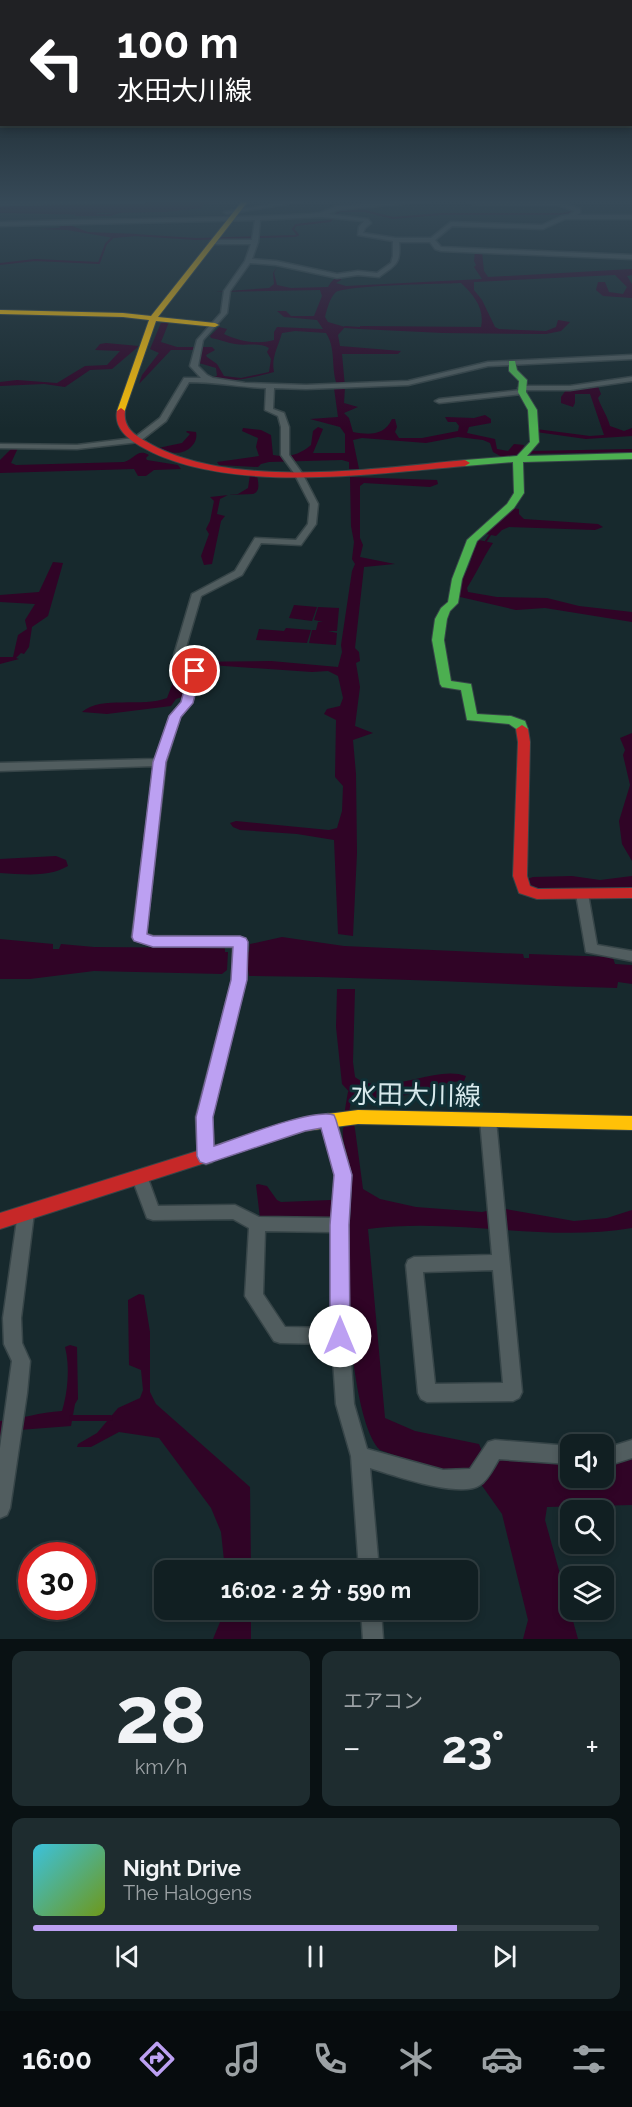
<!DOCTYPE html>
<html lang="ja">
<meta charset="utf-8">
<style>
:root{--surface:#111f22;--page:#1e2c2f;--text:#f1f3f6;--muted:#9ca2a5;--line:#303d40;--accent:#bca0f2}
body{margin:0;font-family:Raleway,"Noto Sans JP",sans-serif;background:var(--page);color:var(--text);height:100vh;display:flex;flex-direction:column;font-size:22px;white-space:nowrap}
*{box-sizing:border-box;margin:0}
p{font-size:20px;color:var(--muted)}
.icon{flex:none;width:33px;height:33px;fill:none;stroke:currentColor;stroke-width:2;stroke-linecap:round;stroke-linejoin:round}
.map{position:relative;height:1639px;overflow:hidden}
.drawer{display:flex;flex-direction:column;gap:12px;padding:12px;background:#091113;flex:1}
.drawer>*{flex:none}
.banner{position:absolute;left:0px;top:0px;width:633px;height:126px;box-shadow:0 3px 9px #0003,0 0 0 2px var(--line);background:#202124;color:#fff;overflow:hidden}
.buttons{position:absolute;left:560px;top:1434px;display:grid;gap:12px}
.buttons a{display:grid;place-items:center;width:54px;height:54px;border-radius:12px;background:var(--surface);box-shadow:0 3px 9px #0003,0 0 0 2px var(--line);font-size:30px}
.speed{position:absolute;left:18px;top:1542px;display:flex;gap:12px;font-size:30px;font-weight:700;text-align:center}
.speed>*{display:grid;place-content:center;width:78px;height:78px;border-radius:50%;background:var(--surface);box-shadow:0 3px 9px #0003,0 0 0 2px var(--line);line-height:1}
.speed .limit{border:9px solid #d22;background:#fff;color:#111}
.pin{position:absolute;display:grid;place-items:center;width:51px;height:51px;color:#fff;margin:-26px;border:3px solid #fff;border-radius:50%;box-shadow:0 2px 6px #0007}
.me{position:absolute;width:66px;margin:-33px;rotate:0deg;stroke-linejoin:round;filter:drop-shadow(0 0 4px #0008)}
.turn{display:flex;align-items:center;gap:21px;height:126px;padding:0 18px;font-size:27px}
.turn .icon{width:78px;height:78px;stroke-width:2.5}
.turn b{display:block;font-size:42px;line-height:51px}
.big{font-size:45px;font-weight:700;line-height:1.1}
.drawer .widget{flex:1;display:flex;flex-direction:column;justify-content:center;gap:9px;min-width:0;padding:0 21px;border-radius:12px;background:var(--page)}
.drawer .dial{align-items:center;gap:0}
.dial b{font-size:78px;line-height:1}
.song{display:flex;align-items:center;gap:18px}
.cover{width:72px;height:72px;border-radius:9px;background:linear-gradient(135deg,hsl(190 70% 55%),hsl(80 70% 35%))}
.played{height:6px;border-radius:3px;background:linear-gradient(90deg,var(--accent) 75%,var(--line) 75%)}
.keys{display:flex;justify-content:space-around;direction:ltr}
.heat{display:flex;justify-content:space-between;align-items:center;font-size:33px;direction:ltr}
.drawer .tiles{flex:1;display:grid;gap:12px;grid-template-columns:1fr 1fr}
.widget:last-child{grid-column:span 2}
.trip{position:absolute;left:154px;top:1560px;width:324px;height:60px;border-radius:12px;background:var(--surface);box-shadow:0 3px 9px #0003,0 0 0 2px var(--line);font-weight:700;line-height:60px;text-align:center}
.dock{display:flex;height:96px;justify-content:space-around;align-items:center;background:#070c0e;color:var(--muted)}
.dock .icon{width:42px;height:42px}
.dock .current{color:var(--accent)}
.dock b{font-size:27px;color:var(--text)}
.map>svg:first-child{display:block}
.water{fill:#300426}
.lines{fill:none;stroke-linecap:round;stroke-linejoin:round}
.stream-far2{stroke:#300426;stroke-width:2}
.stream-far1{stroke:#300426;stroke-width:4.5}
.stream{stroke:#300426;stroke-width:6}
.street-casing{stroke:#374548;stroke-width:3}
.fast-casing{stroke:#374548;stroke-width:2}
.slow-casing{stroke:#374548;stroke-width:2}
.jam-casing{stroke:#374548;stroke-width:2}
.street{fill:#515d5f;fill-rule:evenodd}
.fast{fill:#4caf50;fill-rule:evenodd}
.slow{fill:#ffc107;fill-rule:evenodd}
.jam{fill:#c62828;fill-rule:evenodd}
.route{fill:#bca0f2;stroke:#7a689d;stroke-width:1.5}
.labels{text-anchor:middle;stroke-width:6;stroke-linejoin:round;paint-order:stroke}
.near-street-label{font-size:26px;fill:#d7e9ec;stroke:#0f2f35}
</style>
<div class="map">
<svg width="632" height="1639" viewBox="0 0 632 1639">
<rect width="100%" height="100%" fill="#17292d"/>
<g class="water">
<polygon points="192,200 232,200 205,204 201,208 165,212 97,213 95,215 0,213 0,205 106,205"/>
<polygon points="67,224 88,232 138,234 137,236 114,238 67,230 38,229 60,228 59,225"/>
<path d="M475 251 482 252 484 271 488 277 632 269V275L627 276 632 284V298L603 296 596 290 598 282H605L609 292 623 294 627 287 615 275 474 282V290L482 300 495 327 499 329 546 331 556 327 558 320 570 322 561 331 546 334 443 333 360 329V326L481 327C485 309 474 295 461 283 441 284 348 285 336 292 330 297 327 309 325 317L328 322 345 327 338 335 340 346 401 351 398 354H342L345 387 344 403 358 407 344 413 349 418 353 432C369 435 384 436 392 419H395L397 427 395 432 399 438H422L458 431 459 426 456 422H448L445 417 474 418 485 415 491 419V423L469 427 467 433 495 439 497 449 508 451 514 444 524 445 523 449 531 451 632 449V452L521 454 502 457 493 452 490 443 483 440 458 437 426 443 362 438 353 440 359 469H349V462L342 460 269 462 261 464 258 467 219 465 217 462 259 456 256 447 258 438 242 431 243 428 261 430 271 435 273 455C288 458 299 455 311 445L313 431 318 427 323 429 313 453H345V434L340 427 310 419 338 417 334 388 338 387C330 370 337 350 326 333L295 331 282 333C278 347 271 358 274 372 255 377 230 384 213 377L217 376 216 368 199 363 201 350H171L139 384 142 375 159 353 150 349 161 323 169 322 161 342 177 347H212L215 350 206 355 207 357 217 364 224 376 241 378 269 372 271 359 267 352 269 348C260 342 246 346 235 344 227 343 219 339 211 338L210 336 219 327 227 329 224 334C239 341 257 345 274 340V332L277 327 323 329 317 320 284 317 277 311H286L291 316H314L322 296 320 290 215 292 269 288 274 284 273 273 277 267 274 273 277 285 291 288 328 287C331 282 334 277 341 277V280L336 283 346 286 482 279 474 267 476 265 474 261Z"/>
<polygon points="106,343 139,346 112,369 90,370 65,387 44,384 0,386 0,382 17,380 57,383 85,366 107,365 120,351 95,350 100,344"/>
<path d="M597 384 601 394 598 398C602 409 607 415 610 426L624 431 632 428V436L586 439 536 432V429L590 436 604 435 590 394H575V403L573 407 561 403V397L566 390Z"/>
<path d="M187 431 196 432C199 445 184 456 171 452 167 451 162 449 158 448L182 443 190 434 186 432Z"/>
<path d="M12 448H18L11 463 16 465 124 462C134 460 137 448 149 455L146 458 147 460 178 465 181 469 154 470 146 476H138L134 469 0 473V460Z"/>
<path d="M250 475H257C258 482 261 491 253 494L228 495 220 499 217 514 225 516 221 521 212 564 204 565 201 556 209 534 206 529 210 521 214 501 210 497 238 494 248 488Z"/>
<path d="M350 477 437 480 438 484 430 487 364 483 360 486V538L363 545 360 557 395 564 364 567 355 648 359 652 360 661 356 663 360 687 355 726 373 733 353 740 356 774 357 853 353 936 338 934 334 840 297 834 240 830 233 827 230 823 236 821 329 830 337 828 342 811 343 786 335 777 336 720 324 714 327 709 340 706 343 698 338 676 328 671 312 672 196 664 186 667 187 672 182 697 176 699 171 706 107 714 82 712C101 695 143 708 167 698L181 662 271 661 338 667 342 652 341 645 352 571 355 564 352 559 354 542 351 526Z"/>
<polygon points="511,508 519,509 519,514 524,519 598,524 603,527 595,530 509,527 502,530 496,536 486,534"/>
<path d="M479 540 493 543C483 558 477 572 467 588L468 592 497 597 547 598 579 606 632 612V622L545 608 516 610 456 596C458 583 466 575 470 563 473 554 473 548 479 540Z"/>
<polygon points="53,562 63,563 48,616 32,627 29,647 24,654 21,653 16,658 19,659 0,664 0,657 13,657 18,635 27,629 25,620 35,604 0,602 0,595 39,592"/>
<polygon points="294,605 317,607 312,621 289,618"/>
<polygon points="318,607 339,608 337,631 328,631 337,633 336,645 309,643 312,630 316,630 318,622 323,622 314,620"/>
<polygon points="286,628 311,630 307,643 256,640 259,629 284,631"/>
<polygon points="632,733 632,861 622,844 619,821 630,785 623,755 625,750 620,738"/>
<path d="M56 856 66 860 68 866C47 878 23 874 0 873V859Z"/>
<polygon points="572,876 600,880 632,876 632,888 522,890 515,883 533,877"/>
<path d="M282 937 344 946 523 954 524 958H529V954L611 957 613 958 615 964 632 965V984L618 982 617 988C495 984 372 977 249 976L248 969H245L246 952H249L250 944Z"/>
<polygon points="0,939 53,944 53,949 59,949 61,944 94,947 225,948 225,952 228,952 227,970 222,974 94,971 30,979 0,979"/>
<path d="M337 989H355L353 1062 355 1077C384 1099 435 1064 466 1076L464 1081C449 1081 437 1087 423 1091 404 1097 372 1101 353 1096L342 1084 336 1027Z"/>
<path d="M347 1125H354L355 1129 363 1189 380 1199 416 1207 482 1212 500 1208 574 1221 607 1218 632 1210V1228C544 1243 456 1217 368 1229L385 1418 415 1431 479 1444 483 1454 493 1460 514 1457 570 1462V1478H603V1465L632 1455V1505L547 1507 545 1520 578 1639H523L528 1620 502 1514 478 1480 443 1472 380 1450C355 1426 347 1311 347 1273 347 1241 353 1209 351 1177 351 1161 341 1145 343 1128Z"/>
<polygon points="258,1184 267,1186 277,1200 281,1202 331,1200 331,1217 260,1218 256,1185"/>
<polygon points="139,1294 144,1295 150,1332 150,1392 156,1404 250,1487 251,1570 225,1570 221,1532 211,1508 159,1438 119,1432 91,1447 77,1447 78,1444 97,1433 118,1408 140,1398 143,1390 141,1370 129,1365 128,1300"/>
<path d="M70 1345 77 1347 78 1399 75 1404 71 1426 6 1431 0 1438V1421C21 1419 40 1412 62 1411 68 1392 70 1366 65 1347Z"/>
<polygon points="225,1610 251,1610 251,1639 213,1639"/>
</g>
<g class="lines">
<g class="stream-far2">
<polyline points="78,212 76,215 110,215 125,210"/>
<polyline points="134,235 196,239 295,236 298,235 293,229 296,225 330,221 339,211 365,211 393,218 440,214 564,214 573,211 568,208"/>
<polyline points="0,264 35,260 99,263 106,244 115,235"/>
<polyline points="345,327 360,328"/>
<polyline points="486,541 490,535"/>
</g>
<polyline class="stream-far1" points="347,1111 350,1093"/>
<polyline class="stream" points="72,1418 110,1418"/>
<g class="street-casing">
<g id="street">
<polygon points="67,200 146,200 143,202 0,205 0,201"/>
<polygon points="296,200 309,200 227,214 224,212"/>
<path d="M417 200H440L338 210 328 214 368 219 371 223 365 228 363 233 396 238H431L451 222 542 225 562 216 569 215 575 211 557 205 474 204 467 200 558 201 580 209V213L577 215H632V219H565L543 229 452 226 435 240 441 247 632 255V259L441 251 435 249 430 242H399C401 265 395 265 379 277L358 275 337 278 276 265 250 263 230 291 227 313 203 340 198 366 207 375 213 378 245 383 306 385 408 381 488 362 632 355V359L488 366 408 385 306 389 274 388 273 409 284 413 289 427V455L302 473 318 504 316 524 301 545 261 543 242 575 201 596 184 654 200 671 192 703 180 717 166 762 146 934 153 936 240 937 245 939 247 942 246 980 212 1117 214 1157 212 1162 206 1164 200 1162 198 1157 196 1117 232 980 233 947 153 946 134 940 132 937 154 766 0 771V763L155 759 170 716 182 702 190 672 174 655 192 594 235 571 255 538 296 540 308 524 310 504 294 473 281 455V427L278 416 265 410 266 388C240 387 215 382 189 382L166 421 139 442 77 449 0 448V444L77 445 134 438 160 418 184 378H201L190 366 197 340 221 313 224 291 245 261 251 244H213L210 242 213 240H252L255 220 0 226V222C104 219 208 219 310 214L320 213 337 206ZM321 217 364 221 359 227 358 235 393 241V256L391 263 377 273 358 271 337 274 276 261 252 259 258 242 260 220Z"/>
<polygon points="632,377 632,381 570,390 524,390 526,392 522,394 439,403 435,401 439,399 521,390 518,388 522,386 570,386"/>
<polygon points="582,890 587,891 588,894 597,945 632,951 632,961 586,952 576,894 577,891"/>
<path d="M328 1114 333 1116 336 1120 351 1175 348 1225 349 1336 354 1404 367 1449 443 1470 470 1469 488 1442 495 1440 570 1446V1464L499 1459C494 1467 488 1480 480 1485 460 1499 393 1475 370 1468L379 1570H359L351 1456 336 1404 332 1344 280 1343 274 1341 245 1296 249 1228 233 1219 153 1220 147 1218 132 1178 134 1173 140 1171 146 1173 158 1206 235 1205 259 1217 332 1218 335 1175 320 1120 323 1116ZM265 1231 332 1232 331 1328 285 1327 263 1294Z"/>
<path d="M488 1114 493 1116 496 1120 522 1392 519 1398 513 1401 427 1402 421 1399 418 1393 406 1265 408 1260 414 1257 492 1255 480 1120 483 1116ZM493 1270 503 1383 435 1384 423 1272Z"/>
<polygon points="26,1206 32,1208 34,1213 21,1318 22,1343 30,1361 27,1393 10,1508 7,1515 0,1518 0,1448 12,1361 4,1344 3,1318 18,1213 20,1208"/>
<polygon points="632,1440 632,1458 603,1467 603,1449"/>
<polygon points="361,1610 381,1610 383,1639 363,1639"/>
</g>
</g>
<g class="fast-casing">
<polygon id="fast" points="509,361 515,361 517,370 527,380 526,392 537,410 539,442 527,456 632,453 632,459 523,462 524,493 514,508 477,541 462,579 458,603 450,611 447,619 444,640 451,681 471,684 477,714 511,716 525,721 528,729 522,733 509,724 467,720 461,690 442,687 440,684 432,640 435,619 441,608 448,602 452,579 467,540 507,504 514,493 513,462 465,466 460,463 465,460 517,456 530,442 528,410 518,392 519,381 509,371"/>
</g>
<g class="slow-casing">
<g id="slow">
<polygon points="243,200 249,200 158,317 215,323 219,325 215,327 156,321 124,413 117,411 149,320 123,317 0,314 0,310 123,313 151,316"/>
<polygon points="358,1110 632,1116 632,1130 358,1124 305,1131 242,1151 236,1149 233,1144 236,1139 305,1117"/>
</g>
</g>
<g class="jam-casing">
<g id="jam">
<path d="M121 408 125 411C123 427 134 435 147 442 228 490 373 469 465 460L470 463 465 466C371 474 224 495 140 446 127 438 114 428 117 411Z"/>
<polygon points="522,725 528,729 530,742 527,876 530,886 538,889 632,888 632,898 537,899 519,893 513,876 518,742 516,729"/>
<polygon points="242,1137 248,1139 251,1144 248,1149 0,1229 0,1213"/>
</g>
</g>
<use href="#street" class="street"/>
<use href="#fast" class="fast"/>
<use href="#slow" class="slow"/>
<use href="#jam" class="jam"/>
</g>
<linearGradient id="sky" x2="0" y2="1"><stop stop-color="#0d1719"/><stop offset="0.47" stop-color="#364957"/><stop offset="1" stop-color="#364957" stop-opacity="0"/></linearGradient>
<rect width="632" height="429" fill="url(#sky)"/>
<path class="route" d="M195 667 201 671 193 703 181 717 166 762 147 934 153 936H240L246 938 248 942 247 980 213 1117 214 1146C238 1138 313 1108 334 1115L336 1120 352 1175 349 1225 350 1336 347 1343 340 1346 333 1343 330 1336V1225L334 1175 321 1128 305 1131 206 1164 200 1162 197 1156 196 1117 231 980 233 947H153L134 941 132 937 153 762 169 716 181 702 189 671Z"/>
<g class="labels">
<g class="near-street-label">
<text transform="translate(416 1095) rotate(1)" y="9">水田大川線</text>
</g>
</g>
</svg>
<div class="buttons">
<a><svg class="icon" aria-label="sound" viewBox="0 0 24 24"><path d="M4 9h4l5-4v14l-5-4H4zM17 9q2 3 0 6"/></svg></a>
<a><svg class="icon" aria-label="search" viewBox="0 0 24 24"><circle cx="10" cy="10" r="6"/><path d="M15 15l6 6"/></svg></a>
<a><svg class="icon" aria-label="layers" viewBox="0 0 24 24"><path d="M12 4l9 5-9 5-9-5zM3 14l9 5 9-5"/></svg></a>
</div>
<div class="speed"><div class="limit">30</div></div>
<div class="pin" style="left:195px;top:671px;background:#d93025"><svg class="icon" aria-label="arrive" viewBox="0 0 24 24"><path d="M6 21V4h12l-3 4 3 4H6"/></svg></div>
<svg class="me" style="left:340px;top:1336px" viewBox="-20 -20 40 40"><circle r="19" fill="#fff"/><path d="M0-13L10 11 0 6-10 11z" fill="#bca0f2"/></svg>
<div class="trip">16:02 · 2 分 · 590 m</div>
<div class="banner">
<div class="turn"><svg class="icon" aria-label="left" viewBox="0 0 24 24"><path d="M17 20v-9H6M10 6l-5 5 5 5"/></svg><div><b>100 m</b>水田大川線</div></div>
</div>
</div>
<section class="drawer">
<div class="tiles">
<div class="widget dial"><b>28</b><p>km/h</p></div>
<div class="widget"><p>エアコン</p>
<div class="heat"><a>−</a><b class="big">23°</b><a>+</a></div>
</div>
<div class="widget">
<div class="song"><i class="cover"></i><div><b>Night Drive</b><p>The Halogens</p></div></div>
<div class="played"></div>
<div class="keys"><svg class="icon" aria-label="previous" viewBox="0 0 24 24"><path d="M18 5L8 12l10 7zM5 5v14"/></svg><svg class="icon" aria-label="pause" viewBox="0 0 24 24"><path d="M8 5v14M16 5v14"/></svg><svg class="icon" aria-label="next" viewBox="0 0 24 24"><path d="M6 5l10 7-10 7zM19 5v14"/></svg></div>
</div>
</div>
</section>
<nav class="dock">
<b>16:00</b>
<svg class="icon current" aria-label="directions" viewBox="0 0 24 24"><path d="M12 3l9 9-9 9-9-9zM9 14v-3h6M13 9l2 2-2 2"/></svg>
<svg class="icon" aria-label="music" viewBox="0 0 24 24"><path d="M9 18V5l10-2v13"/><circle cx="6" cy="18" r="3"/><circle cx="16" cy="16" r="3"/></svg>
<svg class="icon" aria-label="phone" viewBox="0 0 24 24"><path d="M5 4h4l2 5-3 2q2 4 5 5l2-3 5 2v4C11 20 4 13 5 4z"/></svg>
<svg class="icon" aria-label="climate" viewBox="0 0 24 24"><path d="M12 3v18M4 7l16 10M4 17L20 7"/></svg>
<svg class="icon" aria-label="car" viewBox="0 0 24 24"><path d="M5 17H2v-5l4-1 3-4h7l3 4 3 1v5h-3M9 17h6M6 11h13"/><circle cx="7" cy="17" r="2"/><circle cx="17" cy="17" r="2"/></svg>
<svg class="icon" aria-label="filters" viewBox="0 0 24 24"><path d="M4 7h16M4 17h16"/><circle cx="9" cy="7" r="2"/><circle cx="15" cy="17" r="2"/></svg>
</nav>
